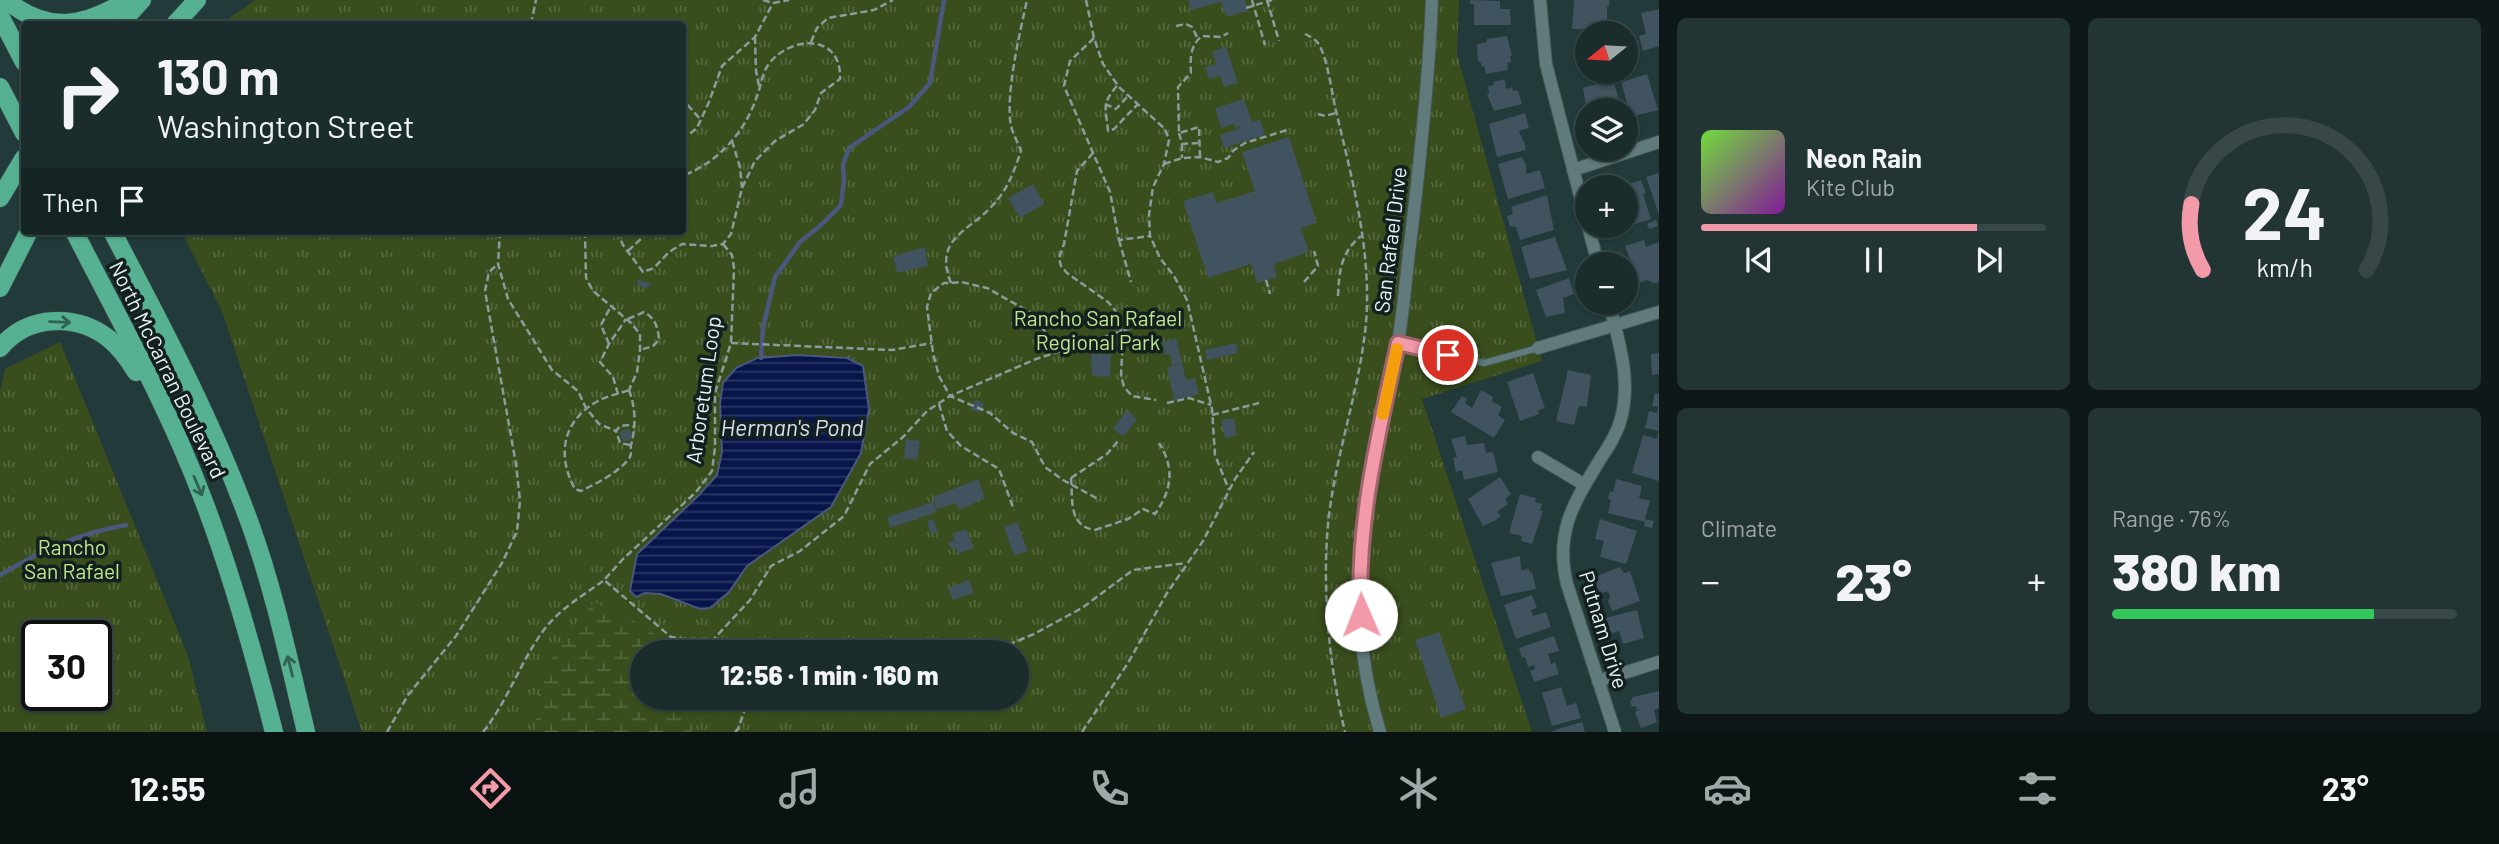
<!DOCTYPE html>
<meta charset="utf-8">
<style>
:root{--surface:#1a2c2c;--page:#233434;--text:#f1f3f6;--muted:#9fa7a9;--line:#384848;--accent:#f39aa8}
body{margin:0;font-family:Barlow,sans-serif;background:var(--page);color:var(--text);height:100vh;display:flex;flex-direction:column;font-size:26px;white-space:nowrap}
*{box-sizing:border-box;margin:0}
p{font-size:23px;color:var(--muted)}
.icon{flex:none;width:38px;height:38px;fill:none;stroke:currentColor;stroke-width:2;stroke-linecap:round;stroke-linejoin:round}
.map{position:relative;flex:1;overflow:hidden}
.details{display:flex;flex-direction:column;gap:18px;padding:18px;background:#0e1818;width:840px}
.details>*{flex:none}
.top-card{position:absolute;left:21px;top:21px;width:665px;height:214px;border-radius:7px;box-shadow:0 2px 5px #0004,0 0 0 2px var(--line);background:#1a2c2c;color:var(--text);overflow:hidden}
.needle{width:46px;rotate:252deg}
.tools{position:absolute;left:1575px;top:21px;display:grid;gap:14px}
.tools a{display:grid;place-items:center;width:63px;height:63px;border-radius:50%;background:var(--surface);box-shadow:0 2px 5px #0004,0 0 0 2px var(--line);font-size:35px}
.speed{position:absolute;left:21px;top:620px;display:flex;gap:14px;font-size:35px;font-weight:700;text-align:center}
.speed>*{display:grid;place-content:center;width:91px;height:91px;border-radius:50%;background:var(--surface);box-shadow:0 2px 5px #0004,0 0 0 2px var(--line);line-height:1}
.speed .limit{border:4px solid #111;border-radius:10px;background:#fff;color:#111}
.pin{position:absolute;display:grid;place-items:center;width:60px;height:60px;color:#fff;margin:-30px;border:4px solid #fff;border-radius:50%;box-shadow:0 2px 7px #0007}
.me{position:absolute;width:77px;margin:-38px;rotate:359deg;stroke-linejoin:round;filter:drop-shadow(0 0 5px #0008)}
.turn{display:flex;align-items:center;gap:24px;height:147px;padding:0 21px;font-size:32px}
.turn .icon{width:91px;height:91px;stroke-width:2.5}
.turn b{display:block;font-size:49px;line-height:60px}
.then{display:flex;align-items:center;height:66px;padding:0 21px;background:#0003;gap:14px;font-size:26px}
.big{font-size:52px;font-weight:800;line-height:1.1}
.details .card{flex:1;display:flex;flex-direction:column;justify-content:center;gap:10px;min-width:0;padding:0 24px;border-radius:10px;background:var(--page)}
.details .dial{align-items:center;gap:0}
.dial svg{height:182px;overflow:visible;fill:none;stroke:var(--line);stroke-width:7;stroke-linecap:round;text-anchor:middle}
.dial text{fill:var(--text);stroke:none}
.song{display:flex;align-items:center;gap:21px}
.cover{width:84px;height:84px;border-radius:10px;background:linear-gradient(135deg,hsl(100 70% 55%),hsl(290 70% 35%))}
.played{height:7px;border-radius:4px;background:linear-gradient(90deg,var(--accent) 80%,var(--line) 80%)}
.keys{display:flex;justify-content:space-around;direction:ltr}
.heat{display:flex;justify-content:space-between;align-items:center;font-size:38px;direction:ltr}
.charge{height:10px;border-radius:5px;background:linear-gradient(90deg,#34c759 76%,var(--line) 0)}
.details .tiles{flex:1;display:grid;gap:18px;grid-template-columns:repeat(2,1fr)}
.trip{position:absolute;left:630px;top:640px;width:399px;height:70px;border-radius:35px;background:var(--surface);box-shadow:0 2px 5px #0004,0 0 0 2px var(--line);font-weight:800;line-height:70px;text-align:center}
.tabs{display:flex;height:112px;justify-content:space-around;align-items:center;background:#0a1212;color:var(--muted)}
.tabs .icon{width:49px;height:49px}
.tabs .active{color:var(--accent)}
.tabs b{font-size:32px;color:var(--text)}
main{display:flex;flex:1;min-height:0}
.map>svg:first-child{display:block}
.grass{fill:url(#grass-tufts);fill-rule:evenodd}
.wetland{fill:url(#wetland-marsh)}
.water{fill:url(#water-rules);stroke:#4a587d;stroke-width:2}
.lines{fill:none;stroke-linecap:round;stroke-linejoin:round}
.stream{stroke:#4a587d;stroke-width:4.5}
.building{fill:#40535e}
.lane-casing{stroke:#435858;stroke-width:8}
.street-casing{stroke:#435858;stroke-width:14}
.primary-casing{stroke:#435858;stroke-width:19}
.path{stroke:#8a9d9d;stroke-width:2.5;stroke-dasharray:7 3.5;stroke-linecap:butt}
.lane{stroke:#617a7b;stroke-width:6}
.street{stroke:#617a7b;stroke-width:12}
.primary{stroke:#55b191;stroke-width:18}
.path-bridge{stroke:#8a9d9d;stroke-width:2.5;stroke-dasharray:7 3.5;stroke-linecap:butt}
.oneway{stroke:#316152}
.route-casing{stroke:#9e646d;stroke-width:18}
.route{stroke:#f39aa8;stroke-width:12}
.slow{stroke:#f59e0b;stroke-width:12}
.labels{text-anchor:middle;stroke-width:7;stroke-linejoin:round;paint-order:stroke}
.street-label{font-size:21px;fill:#e7f5f5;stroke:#141f1f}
.park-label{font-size:21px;fill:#bee98a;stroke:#141f1f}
.water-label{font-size:23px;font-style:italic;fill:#d8e0f2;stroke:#141f1f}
</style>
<main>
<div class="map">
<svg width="1659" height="732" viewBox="0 0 1659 732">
<defs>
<pattern id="grass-tufts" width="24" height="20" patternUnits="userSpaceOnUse" patternTransform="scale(1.75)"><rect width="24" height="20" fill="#394e1c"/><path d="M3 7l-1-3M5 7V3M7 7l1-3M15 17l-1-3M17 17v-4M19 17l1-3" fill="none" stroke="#56683e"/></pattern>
<pattern id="wetland-marsh" width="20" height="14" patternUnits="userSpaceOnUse" patternTransform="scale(1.75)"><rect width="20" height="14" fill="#394e1c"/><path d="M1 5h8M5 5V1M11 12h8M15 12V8" fill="none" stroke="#56683e"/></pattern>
<pattern id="water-rules" width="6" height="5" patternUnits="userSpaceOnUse" patternTransform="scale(1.75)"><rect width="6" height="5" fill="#07154a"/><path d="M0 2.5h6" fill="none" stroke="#2b3865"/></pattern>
</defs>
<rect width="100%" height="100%" fill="#223a3a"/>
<g class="grass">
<path d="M255 0H1459L1457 54 1542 361 1422 399 1532 732H362L222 311 181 231H682V24H221ZM642 653H1017V698H642Z"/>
<path d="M60 342 188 656 207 732H0V392L5 369ZM96 635V695H37V635Z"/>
</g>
<path class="wetland" d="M594 602 642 625 665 642V653H642V698H721L691 732H536C534 672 558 645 594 602Z"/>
<polygon class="water" points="797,355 847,358 863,366 869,409 861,453 831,507 747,566 729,592 710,608 700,609 661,594 645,593 636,597 630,591 637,554 698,496 717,475 722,452 720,403 723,383 736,368 757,358"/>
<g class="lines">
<g class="stream">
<polyline points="761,358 763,328 775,277 800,242 821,225 841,205 844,179 843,165 849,148 909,107 930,83 944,0"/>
<path d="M0 575C42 550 77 534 126 525"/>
</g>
</g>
<g class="building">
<polygon points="1188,0 1245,0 1248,11 1226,17 1221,2 1191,10"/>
<polygon points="1470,0 1500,1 1500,9 1510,9 1511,25 1474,25 1474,4 1470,4"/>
<polygon points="1574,0 1610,0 1609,6 1607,7 1607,24 1587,26 1587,29 1572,29"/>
<polygon points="1659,9 1659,46 1643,51 1639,36 1646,34 1641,13"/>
<polygon points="1621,22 1623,29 1614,32 1612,25"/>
<polygon points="1507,36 1512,56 1510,56 1511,62 1507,63 1508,70 1486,74 1484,66 1482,67 1480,61 1478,62 1477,44 1487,42 1487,39"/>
<polygon points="1587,38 1587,72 1598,72 1587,76 1581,55 1585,56 1586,53 1582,40"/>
<polygon points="1226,47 1238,83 1224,87 1220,76 1209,79 1205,67 1216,64 1212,52"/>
<polygon points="1647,74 1658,110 1631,117 1621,82"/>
<polygon points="1505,79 1506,89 1512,87 1513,91 1518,90 1522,104 1494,111 1487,94 1489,93 1488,86 1494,85 1493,82"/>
<polygon points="1613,79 1622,110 1587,110 1583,88"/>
<polygon points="1244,99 1252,122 1260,119 1265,135 1224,148 1220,135 1240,128 1240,126 1235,128 1234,124 1221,128 1215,108"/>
<polygon points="1525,113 1529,128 1519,131 1523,141 1524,141 1526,150 1497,157 1489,124"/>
<polygon points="1289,137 1317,223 1301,228 1309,252 1274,264 1277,277 1257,283 1251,264 1208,278 1183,201 1213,192 1217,203 1255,191 1242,152"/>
<polygon points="1522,157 1526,165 1526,174 1540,170 1545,188 1508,199 1498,164"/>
<polygon points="1659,173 1659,215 1646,177"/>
<polygon points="1641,180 1646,193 1643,194 1651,219 1620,229 1619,226 1626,226 1626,187 1620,187"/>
<polygon points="1033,184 1044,204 1020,218 1008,198"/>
<polygon points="1547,195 1554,230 1520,240 1516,227 1510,226 1507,216 1513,214 1511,207"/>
<polygon points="1656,220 1658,226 1649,229 1647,224"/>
<polygon points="1555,237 1567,270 1530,279 1521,247"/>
<polygon points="1644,240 1646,247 1659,242 1659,282 1654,283 1647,280 1639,283 1625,246"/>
<polygon points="925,247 928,266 897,273 893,256"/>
<polygon points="1569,278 1574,294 1563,298 1565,313 1546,317 1536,290"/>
<polygon points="637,279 652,284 645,289 638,285"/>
<polygon points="1176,338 1182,363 1172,365 1170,354 1165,355 1163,342"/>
<polygon points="1236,343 1238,353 1207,360 1205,350"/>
<polygon points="1659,353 1659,374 1652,375 1651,354"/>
<polygon points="1091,354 1111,354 1110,377 1092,376"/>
<polygon points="1182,363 1186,380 1195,378 1199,394 1174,401 1167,367"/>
<polygon points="1568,370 1591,375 1587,407 1580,406 1578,409 1574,425 1556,421"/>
<polygon points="1533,373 1545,408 1538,410 1539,414 1520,421 1507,382"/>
<polygon points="1481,390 1493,397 1492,401 1502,407 1498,415 1505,420 1494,438 1451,412 1462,396 1467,399 1465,403 1472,408"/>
<polygon points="1655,393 1659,394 1659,431 1645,428 1649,411 1657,413 1658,407 1652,406"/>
<polygon points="975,400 984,403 981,413 971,410"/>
<polygon points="1127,410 1137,419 1123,437 1113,428"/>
<polygon points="1234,418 1237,435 1225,438 1221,420"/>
<circle cx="626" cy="435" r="6"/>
<polygon points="1658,433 1659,433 1659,481 1632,473 1643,435 1657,439"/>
<polygon points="1465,436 1467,445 1484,443 1486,453 1493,452 1498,472 1464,480 1462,470 1456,472 1453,458 1457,457 1451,439"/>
<polygon points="906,439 920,441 917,460 904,458"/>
<polygon points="1500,477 1511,494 1505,499 1508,504 1497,512 1501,516 1496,520 1483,526 1468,499"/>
<polygon points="978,479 985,498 959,510 956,503 937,509 933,497"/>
<polygon points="1616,479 1642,486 1639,498 1650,501 1645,519 1654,521 1652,528 1644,526 1645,522 1608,513 1611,500 1608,499 1610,491 1613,492"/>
<polygon points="1520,494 1536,498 1535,502 1542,504 1540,511 1543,511 1532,544 1521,541 1522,536 1509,533"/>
<polygon points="933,502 937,512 890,528 887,517"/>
<polygon points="933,519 938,532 931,534 927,521"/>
<polygon points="1600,519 1637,531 1626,564 1600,557 1604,541 1595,539"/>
<polygon points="1017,522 1028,551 1014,556 1004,527"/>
<polygon points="966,529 974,548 958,554 956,547 951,549 948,542 955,540 952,534"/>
<polygon points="1520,556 1521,570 1529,569 1530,573 1532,572 1536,589 1501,596 1491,563"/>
<polygon points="1620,567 1624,573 1630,571 1640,601 1612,611 1608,601 1610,597 1608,591 1597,595 1592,578"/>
<polygon points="969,580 974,593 953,600 948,588"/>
<polygon points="1532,595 1537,608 1531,610 1533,616 1546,612 1551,627 1516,639 1504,605"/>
<polygon points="1637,610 1644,638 1623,644 1619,631 1611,634 1605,618"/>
<polygon points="1439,632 1466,709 1441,718 1415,640"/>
<polygon points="1554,636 1559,651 1548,654 1551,664 1555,662 1559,674 1534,682 1530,671 1535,669 1534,665 1528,667 1525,657 1522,658 1519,648"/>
<polygon points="1561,687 1567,706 1576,703 1581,718 1552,726 1542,693"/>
<polygon points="1659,691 1659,708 1654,710 1657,722 1641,728 1635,712 1643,708 1637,710 1636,706 1632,707 1630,702 1633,697"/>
<polygon points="1582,722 1585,732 1552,732 1552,731"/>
</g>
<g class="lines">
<g class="lane-casing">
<polyline id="lane" points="1398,343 1484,363 1538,348"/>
</g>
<g class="street-casing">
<g id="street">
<polyline points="1540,0 1546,64 1587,223"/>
<polyline points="1573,170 1659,142"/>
<polyline points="1588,226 1598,264"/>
<path d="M1609 303C1619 342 1633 384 1619 425 1615 436 1608 448 1601 458 1575 501 1554 531 1567 584L1615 732"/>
<polyline points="1538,348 1659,312"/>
<polyline points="1538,457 1585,485"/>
<polyline points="1598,681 1659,662"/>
<path d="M1380 732C1358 661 1353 579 1365 506 1373 451 1389 398 1398 344 1404 306 1407 266 1412 228 1421 152 1429 77 1432 0"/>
</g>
</g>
<g class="primary-casing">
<g id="primary">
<path d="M6 0C49 35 85 26 128 0"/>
<polyline points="0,16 24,62"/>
<polyline points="120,24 142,0"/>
<polyline points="175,24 197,0"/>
<polyline points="0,87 24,133"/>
<polyline points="0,198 24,158"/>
<path d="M74 231C119 319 168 406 203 499 232 574 254 654 274 732"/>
<path d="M112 231C162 326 212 420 249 521 274 589 289 661 306 732"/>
<polyline points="0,288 29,231"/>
<path d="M0 348C27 315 75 313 108 338 119 347 129 360 136 372"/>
</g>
</g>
<g class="path">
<polyline points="763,0 773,3 789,0"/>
<polyline points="1086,0 1094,38 1103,64 1119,87 1165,129 1169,140 1164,164 1153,187 1149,215 1150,236 1160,258 1174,276 1187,300 1212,409 1215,455 1229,490"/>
<polyline points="1252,0 1265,45"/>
<polyline points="1267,0 1279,41"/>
<polyline points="1246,8 1272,0"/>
<polyline points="531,24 536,0"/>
<polyline points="1176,26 1186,24 1192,27 1198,39"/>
<path d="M1305 34C1309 36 1315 39 1318 43 1328 58 1332 96 1337 115 1354 187 1375 265 1364 340 1355 406 1331 471 1327 537 1323 602 1330 669 1345 732"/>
<polyline points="755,37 756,71 759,86"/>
<polyline points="1094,38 1070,61 1064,86 1110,192 1119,240 1150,236"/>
<polyline points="811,42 817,28 828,18 874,10 893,0"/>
<polyline points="682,85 685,102 701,120"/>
<path d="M1117 86C1101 104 1106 108 1108 131L1114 129 1138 104"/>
<polyline points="1105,104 1116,109 1129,95"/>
<polyline points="1318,114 1325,116 1336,113"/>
<polyline points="1179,133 1182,144 1198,143"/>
<polyline points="682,140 697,128 709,102 722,66 755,37 773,3"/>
<polyline points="732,141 740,167 742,188"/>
<polyline points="1182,144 1182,158"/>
<polyline points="1093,153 1077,171 1064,244 1059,258 1061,266 1067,273 1108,302 1115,310 1123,338 1121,375 1124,387 1132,396 1156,400"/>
<path d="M1200 157 1199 127 1179 133 1178 87 1191 73C1190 59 1190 45 1202 36L1221 37 1228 33"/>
<polyline points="1164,164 1182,158 1200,157 1218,162 1228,158 1234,150 1245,143 1287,130"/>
<polyline points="500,231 498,264 508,299 552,370 578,391 586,408 599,424 616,431"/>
<polyline points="585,231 586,278 593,291 631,323 640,334 640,350 637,372 629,390"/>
<path d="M617 231 623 245 643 272 654 268 669 252 682 244 712 246 723 244 731 234 742 188 755 161 775 141 804 124 815 110 821 93 840 79C842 33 790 35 768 65 762 74 761 86 757 96 745 132 719 162 682 176"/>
<polyline points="1119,240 1131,282"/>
<polyline points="628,251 644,236 647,231"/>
<polyline points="1266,280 1270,294"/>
<polyline points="1304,282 1318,266 1314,251"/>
<path d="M951 283C933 238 969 232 993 205 1008 189 1014 171 1021 151 1018 143 1013 134 1011 126 1005 95 1020 32 1027 0"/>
<path d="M1338 296C1339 271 1341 252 1361 236"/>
<path d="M628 319 644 312C655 318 658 327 659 340L653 346 640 350"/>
<polyline points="731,343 892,350 932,343"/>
<polyline points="609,344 601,325 611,306"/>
<polyline points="1053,353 1044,330 1033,314 987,288 961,282 951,283 944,283 931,293 927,307 933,353 939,376 950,396 990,413 1013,433 1032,442 1045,467 1063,480 1100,500"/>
<path d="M629 390C636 409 636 427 631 445 630 451 633 454 628 460 616 474 597 483 581 491L575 489C556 455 563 420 598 401 607 396 619 394 629 390Z"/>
<polyline points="618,394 613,377 600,362 609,344 626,319"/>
<polyline points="1167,403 1189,398 1211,405"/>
<polyline points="939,404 947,431 961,446 999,469 1014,510"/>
<polyline points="1212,415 1259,403"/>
<polyline points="630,445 620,443 616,431 620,426 630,425 635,427"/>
<polyline points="1071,478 1107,454 1118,441"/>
<path d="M1095 530 1128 519 1143 509 1155 514C1172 490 1175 468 1159 443"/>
<polyline points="711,642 750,600 771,566 800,551 844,516 870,464 903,437 927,411 950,396 1036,359 1153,321"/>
<polyline points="723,653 707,639 683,639 671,637 604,580 623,559 696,492 712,471 715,447 715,393 731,343 734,268 732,255 723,244"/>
<polyline points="989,653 1034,634 1082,608 1133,570 1186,563"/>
<polyline points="387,732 408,695 456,636 502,563 517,531 520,501 516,464 485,291 489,272 498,264"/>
<path d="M483 732C507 702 519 665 541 634 556 611 581 597 603 581"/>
<polyline points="735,732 738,729 749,698"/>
<polyline points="1082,732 1128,663 1167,593 1203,541 1235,479 1254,452"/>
</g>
<use href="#lane" class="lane"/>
<use href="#street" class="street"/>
<use href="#primary" class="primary"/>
<path class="path-bridge" d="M1071 478C1073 500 1068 526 1095 530"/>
</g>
<defs><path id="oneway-shaft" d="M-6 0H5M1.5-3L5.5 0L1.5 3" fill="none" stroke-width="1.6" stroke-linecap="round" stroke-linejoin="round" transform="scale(1.75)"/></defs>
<g class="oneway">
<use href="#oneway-shaft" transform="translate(60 322) rotate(2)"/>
<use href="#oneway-shaft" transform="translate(198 486) rotate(67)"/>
<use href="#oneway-shaft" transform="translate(290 666) rotate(-104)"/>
</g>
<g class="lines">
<g class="route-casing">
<path id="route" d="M1361 615C1356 522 1379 433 1398 343L1448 355"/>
</g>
<use href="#route" class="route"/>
<polyline class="slow" points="1383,414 1397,349"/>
</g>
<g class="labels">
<g class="street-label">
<text transform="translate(1391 240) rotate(-83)" y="7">San Rafael Drive</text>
<text transform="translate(167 370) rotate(64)" y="7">North McCarran Boulevard</text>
<text transform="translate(704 390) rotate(-82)" y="7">Arboretum Loop</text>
<text transform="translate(1603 630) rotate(73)" y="7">Putnam Drive</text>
</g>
<g class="park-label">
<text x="1098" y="326">Rancho San Rafael<tspan x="1098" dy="24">Regional Park</tspan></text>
<text x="72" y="555">Rancho<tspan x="72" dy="24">San Rafael</tspan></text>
</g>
<g class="water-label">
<text x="792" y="436">Herman's Pond</text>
</g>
</g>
</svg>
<div class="tools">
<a><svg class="needle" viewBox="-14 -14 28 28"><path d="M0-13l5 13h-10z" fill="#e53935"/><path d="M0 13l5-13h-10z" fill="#9fa7a9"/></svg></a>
<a><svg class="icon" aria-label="layers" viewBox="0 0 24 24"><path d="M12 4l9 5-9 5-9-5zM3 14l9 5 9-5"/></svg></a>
<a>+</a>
<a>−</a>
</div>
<div class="speed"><div class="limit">30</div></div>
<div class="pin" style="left:1448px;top:355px;background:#d93025"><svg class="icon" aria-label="arrive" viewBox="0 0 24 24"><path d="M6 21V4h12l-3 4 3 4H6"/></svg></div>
<svg class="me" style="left:1361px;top:615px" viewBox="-20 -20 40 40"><circle r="19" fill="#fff"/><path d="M0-13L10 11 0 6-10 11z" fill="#f39aa8"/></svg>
<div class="trip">12:56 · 1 min · 160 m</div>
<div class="top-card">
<div class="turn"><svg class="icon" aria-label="right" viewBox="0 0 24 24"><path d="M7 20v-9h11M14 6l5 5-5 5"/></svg><div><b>130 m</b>Washington Street</div></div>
<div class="then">Then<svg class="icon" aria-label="arrive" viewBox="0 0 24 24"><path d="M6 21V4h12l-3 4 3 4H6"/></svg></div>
</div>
</div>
<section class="details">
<div class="tiles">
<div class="card">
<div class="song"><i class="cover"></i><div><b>Neon Rain</b><p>Kite Club</p></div></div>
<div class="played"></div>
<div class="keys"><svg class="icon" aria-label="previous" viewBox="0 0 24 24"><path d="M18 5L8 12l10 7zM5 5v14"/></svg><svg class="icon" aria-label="pause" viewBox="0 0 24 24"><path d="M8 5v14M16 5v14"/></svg><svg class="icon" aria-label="next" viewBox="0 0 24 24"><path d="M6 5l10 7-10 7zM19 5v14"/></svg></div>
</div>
<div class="card dial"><svg viewBox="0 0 100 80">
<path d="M14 69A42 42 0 1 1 86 69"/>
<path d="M14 69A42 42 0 0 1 9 40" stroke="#f39aa8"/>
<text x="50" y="56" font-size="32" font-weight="700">24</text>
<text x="50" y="72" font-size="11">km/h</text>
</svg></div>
<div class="card"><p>Climate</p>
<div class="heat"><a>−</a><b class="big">23°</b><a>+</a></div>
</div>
<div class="card"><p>Range · 76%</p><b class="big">380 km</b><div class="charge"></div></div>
</div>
</section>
</main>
<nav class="tabs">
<b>12:55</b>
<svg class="icon active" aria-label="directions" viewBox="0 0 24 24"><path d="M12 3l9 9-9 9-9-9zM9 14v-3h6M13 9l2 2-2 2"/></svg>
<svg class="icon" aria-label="music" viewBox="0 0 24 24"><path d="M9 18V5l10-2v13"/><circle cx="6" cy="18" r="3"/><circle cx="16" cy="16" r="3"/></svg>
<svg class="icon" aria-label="phone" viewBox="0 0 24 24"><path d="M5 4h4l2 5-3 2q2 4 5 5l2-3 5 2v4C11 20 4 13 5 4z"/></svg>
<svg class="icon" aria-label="climate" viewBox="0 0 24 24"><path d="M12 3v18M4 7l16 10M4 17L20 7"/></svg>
<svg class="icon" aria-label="car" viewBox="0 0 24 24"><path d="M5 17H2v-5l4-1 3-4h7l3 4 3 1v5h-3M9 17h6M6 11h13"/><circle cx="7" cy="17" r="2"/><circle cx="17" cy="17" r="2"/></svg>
<svg class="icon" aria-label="filters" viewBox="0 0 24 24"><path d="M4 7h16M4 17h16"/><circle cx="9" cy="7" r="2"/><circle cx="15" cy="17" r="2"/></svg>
<b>23°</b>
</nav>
